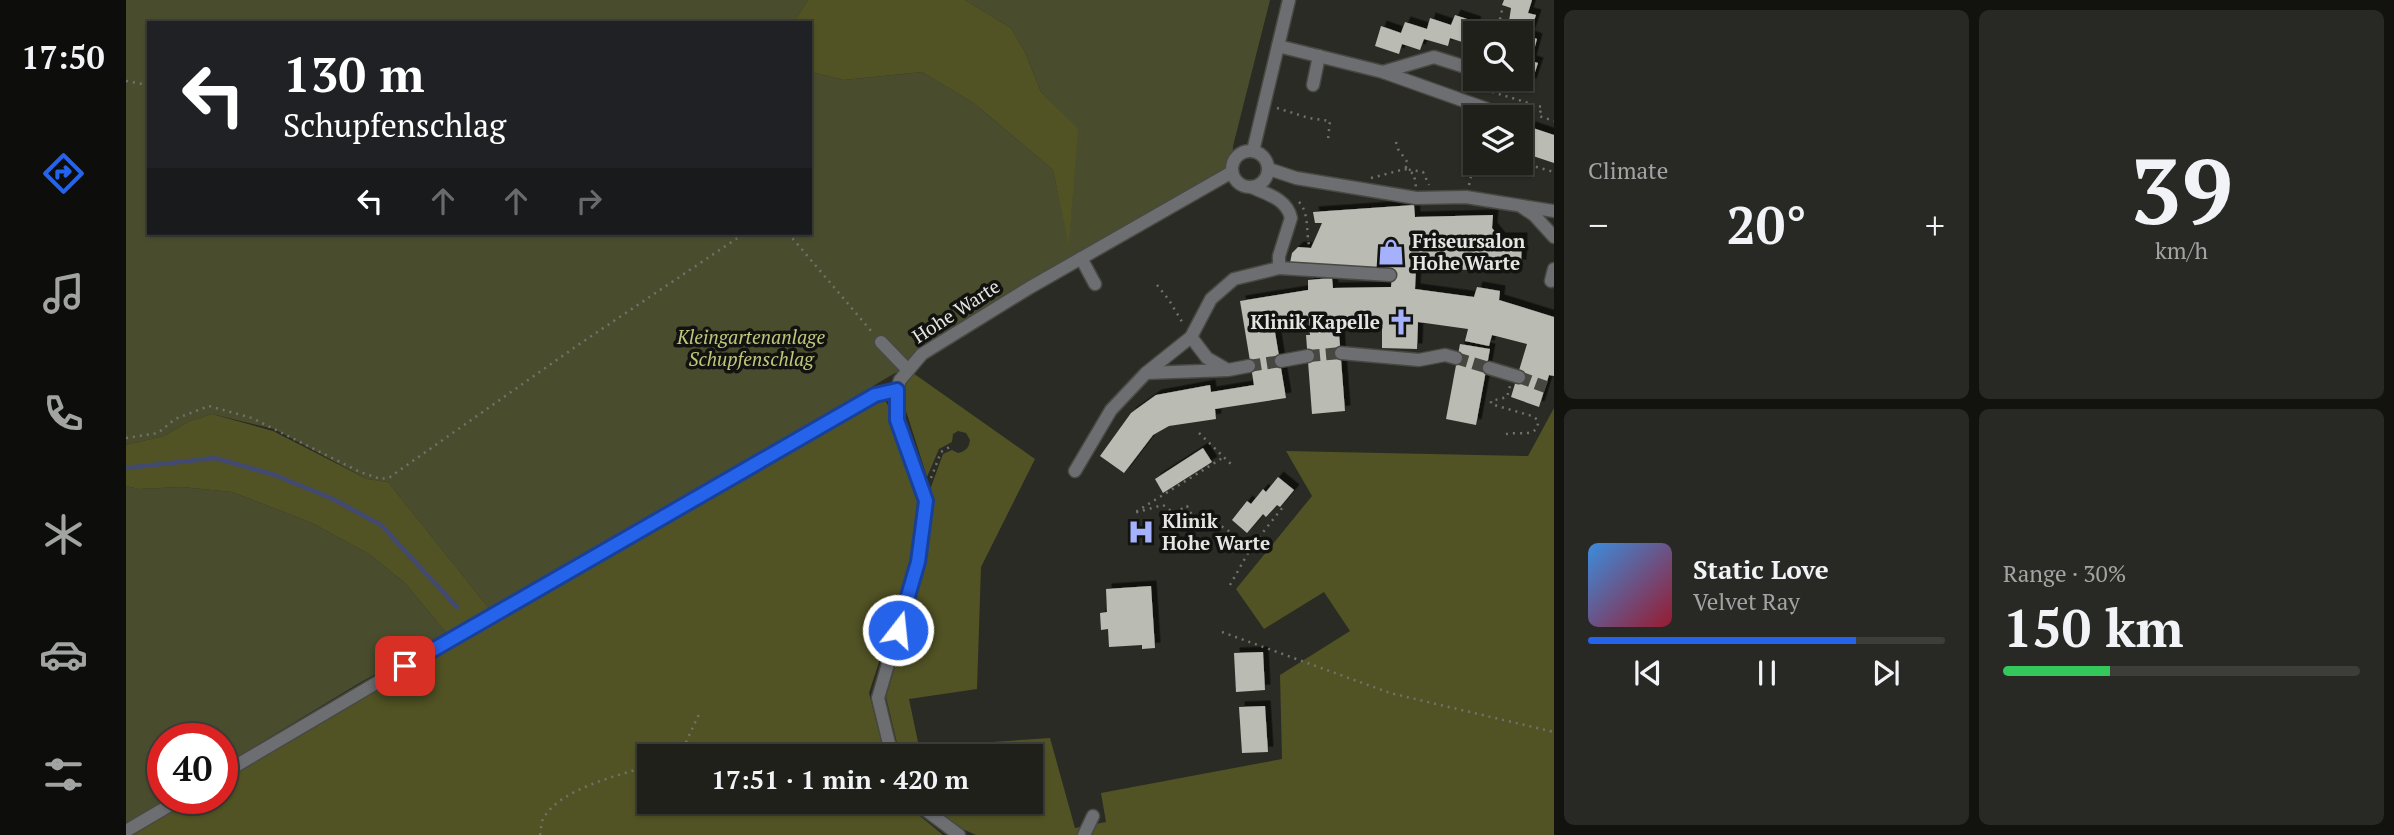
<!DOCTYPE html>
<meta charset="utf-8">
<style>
:root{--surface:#20201b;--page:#282824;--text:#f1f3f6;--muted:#a2a3a3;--line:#3d3e3a;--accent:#2563eb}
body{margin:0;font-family:"PT Serif",serif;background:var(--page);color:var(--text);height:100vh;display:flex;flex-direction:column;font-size:26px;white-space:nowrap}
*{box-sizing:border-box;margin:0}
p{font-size:23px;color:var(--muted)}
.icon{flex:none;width:38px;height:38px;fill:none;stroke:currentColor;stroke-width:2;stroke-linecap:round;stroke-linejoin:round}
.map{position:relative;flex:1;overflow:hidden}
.sheet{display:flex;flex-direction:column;gap:10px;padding:10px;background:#12120f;width:840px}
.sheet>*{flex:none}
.hud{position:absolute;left:21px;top:21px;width:665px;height:214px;border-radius:0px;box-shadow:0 2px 5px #0004,0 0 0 2px var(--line);background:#202124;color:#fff;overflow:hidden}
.controls{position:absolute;left:1337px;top:21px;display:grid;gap:14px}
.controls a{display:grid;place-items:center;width:70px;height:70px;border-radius:0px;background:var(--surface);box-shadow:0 2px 5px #0004,0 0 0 2px var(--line);font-size:35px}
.speed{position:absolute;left:21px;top:723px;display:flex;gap:14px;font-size:35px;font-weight:700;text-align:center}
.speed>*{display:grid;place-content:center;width:91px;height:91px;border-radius:50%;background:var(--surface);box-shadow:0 2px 5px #0004,0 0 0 2px var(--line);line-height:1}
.speed .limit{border:10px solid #d22;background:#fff;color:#111}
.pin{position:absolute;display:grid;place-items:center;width:60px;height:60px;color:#fff;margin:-30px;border-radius:14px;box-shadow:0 4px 10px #0006}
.me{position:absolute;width:77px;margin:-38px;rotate:16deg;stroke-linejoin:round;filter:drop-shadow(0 0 5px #0008)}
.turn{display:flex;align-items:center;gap:24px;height:147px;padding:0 21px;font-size:32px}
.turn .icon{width:91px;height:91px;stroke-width:2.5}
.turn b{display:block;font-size:49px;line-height:60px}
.lanes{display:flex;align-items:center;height:66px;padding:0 21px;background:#0003;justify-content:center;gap:35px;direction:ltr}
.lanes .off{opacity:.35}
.big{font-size:52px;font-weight:600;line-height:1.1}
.sheet .tile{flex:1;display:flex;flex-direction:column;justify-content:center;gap:10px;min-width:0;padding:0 24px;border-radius:10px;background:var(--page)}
.sheet .dial{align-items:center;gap:0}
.dial b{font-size:91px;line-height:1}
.song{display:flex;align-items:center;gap:21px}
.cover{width:84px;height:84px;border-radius:10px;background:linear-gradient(135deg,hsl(210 70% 55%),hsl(350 70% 35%))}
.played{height:7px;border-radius:4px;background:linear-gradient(90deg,var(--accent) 75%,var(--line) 75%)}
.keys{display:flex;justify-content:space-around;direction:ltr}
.heat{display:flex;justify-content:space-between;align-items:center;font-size:38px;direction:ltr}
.charge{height:10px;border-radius:5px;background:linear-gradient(90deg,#34c759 30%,var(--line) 0)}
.sheet .tiles{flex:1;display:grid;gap:10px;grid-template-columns:repeat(2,1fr)}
.trip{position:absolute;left:511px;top:744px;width:406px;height:70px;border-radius:0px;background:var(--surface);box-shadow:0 2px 5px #0004,0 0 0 2px var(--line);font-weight:600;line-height:70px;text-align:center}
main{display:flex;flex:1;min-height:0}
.dock{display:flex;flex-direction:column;width:126px;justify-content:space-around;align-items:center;background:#0d0d0b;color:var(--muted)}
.dock .icon{width:49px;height:49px}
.dock .on{color:var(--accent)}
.dock b{font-size:32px;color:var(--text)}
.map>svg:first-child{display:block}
.green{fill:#4a4d2d}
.forest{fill:#515324}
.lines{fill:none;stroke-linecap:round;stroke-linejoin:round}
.stream{stroke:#434a72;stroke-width:4.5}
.building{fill:#babbb3;filter:url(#shadow)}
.minor-tunnel{stroke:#464740;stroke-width:12;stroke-dasharray:12 6;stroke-linecap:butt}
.minor-casing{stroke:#484942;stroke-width:15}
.path{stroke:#71726c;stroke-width:2.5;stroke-dasharray:2 5;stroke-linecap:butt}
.minor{stroke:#6d6e71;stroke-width:12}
.route-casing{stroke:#184099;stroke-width:18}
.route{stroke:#2563eb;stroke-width:12}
.labels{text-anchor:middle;stroke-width:7;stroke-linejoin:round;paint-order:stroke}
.poi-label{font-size:19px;font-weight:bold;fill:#e5e5e1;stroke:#121310;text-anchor:start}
.street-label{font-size:19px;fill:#e5e5e1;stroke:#121310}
.park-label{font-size:19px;font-style:italic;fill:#c2c77c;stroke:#121310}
</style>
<main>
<nav class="dock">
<b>17:50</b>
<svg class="icon on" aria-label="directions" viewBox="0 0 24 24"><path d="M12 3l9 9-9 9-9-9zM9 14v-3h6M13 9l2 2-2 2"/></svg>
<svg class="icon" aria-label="music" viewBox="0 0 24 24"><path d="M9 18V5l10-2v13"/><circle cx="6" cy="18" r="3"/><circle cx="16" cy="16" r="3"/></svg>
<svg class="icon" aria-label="phone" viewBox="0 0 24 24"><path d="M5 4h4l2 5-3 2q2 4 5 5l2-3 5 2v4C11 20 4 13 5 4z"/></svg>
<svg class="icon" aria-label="climate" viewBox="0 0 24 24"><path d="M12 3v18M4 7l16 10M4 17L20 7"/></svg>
<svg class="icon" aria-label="car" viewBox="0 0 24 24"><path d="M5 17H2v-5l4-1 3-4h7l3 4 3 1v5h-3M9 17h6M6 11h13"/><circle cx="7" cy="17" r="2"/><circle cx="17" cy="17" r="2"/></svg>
<svg class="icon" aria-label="filters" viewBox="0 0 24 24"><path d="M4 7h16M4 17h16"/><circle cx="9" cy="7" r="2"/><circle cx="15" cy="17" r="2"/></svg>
</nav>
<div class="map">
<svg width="1428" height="835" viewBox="0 0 1428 835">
<defs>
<filter id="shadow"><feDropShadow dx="5.5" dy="-5.5" stdDeviation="0" flood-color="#0009"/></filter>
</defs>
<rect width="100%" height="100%" fill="#2a2b24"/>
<g class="green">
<polygon points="0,0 682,0 667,23 23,23 23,233 684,233 684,72 718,80 796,72 849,104 927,170 943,244 951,129 915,92 899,52 885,28 839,0 1144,0 1107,146 1106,168 781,369 769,373 366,612 262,482 241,479 148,429 86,414 64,421 38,436 0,445"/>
<polygon points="0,486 13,489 56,487 106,492 186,523 243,554 279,583 322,635 235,682 96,766 96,738 37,738 37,798 44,798 0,824"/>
</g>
<g class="forest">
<polygon points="682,0 839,0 885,28 899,52 915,92 952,129 943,247 927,170 849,104 796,72 718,80 684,72 684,23 667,23"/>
<path d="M787 373 909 459 855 567 851 689 783 699 793 747 924 738 949 828 980 822 975 793 1156 759 1154 675 1224 631 1198 592 1138 629 1110 589 1186 496 1160 451 1402 456 1428 408V835H850L832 827 799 802H905V756H774L760 697 799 566 806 499 805 487 817 454 826 450 832 453C840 451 843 448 844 440L840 433 832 431 827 434 826 442 813 449 801 477 780 411 776 390Z"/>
<polygon points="752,396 761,403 793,501 785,562 743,693 759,756 523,756 523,802 779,802 782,806 817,835 6,835 67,798 96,798 96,781 325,643"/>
<polygon points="86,414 147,431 241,479 262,482 366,612 322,635 279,583 243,554 186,523 106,492 56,487 13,489 0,486 0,445 38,436 64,421"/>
</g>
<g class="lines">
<polyline class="stream" points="0,468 89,458 149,475 207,499 255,525 331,607"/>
</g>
<g class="building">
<polygon points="1378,0 1406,0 1402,13 1410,15 1403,36 1411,39 1405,61 1412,63 1405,84 1396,81 1395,85 1388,83 1390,79 1395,79 1395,33 1386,33 1387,30 1382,28 1385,8 1376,5"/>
<polygon points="1329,15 1350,22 1342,44 1324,38 1322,46 1298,39 1294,50 1276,44 1273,54 1249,46 1255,26 1275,33 1279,22 1301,29 1304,18 1325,25"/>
<polygon points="1404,127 1428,135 1428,163 1395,152 1395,130 1402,132"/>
<polygon points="1288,205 1289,217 1367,215 1366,228 1374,238 1396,238 1395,265 1373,265 1372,271 1290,268 1289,289 1348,297 1351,287 1374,291 1373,300 1428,317 1428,376 1423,375 1413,407 1385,397 1401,344 1366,335 1363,346 1339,341 1342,329 1292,322 1291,349 1256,348 1256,320 1209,320 1210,333 1213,333 1219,411 1186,414 1180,335 1184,335 1183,321 1148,326 1160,398 1089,409 1090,419 1043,426 1027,435 998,473 974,456 1005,413 1030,395 1084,385 1085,392 1128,385 1114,301 1182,290 1182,280 1206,278 1207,288 1265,287 1267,268 1164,263 1166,253 1172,247 1185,248 1196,223 1189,223 1187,212"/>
<polygon points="1334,344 1364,349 1350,425 1320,419"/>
<polygon points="1077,448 1086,462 1037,493 1029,479"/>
<polygon points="1152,477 1168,490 1154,507 1151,505 1140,517 1137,514 1121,533 1106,520 1121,501 1125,504 1137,489 1140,492"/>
<polygon points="1025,586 1029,648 1016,649 1016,645 983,647 982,629 975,630 974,613 981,612 980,589"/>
<polygon points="1137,652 1139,690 1110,692 1108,653"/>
<polygon points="1139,706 1142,752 1116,753 1113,707"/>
</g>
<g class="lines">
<g class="minor-tunnel">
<polyline points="1182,356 1215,353"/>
<polyline points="1330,358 1363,368"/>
<polyline points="1123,366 1155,361"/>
<polyline points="1393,377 1420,387"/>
</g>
<g class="minor-casing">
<g id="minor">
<polyline points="1152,46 1257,72 1308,57 1349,70"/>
<polyline points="1257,72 1361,109"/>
<polyline points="1187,85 1193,56"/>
<circle cx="1124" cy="169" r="18"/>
<polyline points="1127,151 1163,0"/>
<polyline points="1143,169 1170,178 1290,198 1340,197 1428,211"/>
<polyline points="1396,207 1408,215 1428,237"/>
<polyline points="955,258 969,284"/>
<polyline points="1153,268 1264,275"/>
<polyline points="1425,281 1428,269"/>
<polyline points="1065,337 1081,358 1100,369"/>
<polyline points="755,342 781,369"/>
<polyline points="1215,353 1293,360 1319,355 1330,358"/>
<polyline points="1155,361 1182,356"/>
<polyline points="1363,368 1393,377"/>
<polyline points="1020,373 1102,370 1123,366"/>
<path d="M949 471 985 410 1020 373 1065 337 1085 299 1108 279 1153 268V256L1165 218C1161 199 1141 194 1125 187"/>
<polyline points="766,756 752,698 792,562 800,501 771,420 771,389 774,380 796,354 903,288 1106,172"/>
<polyline points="96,774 325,639 749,395 771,389"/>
<polyline points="789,802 833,835"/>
<polyline points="0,831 56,798"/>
<polyline points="958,835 967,816"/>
</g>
</g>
<g class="path">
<polyline points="1371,33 1376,10"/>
<polyline points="1359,79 1356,89 1416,107 1413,116 1428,121"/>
<polyline points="0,81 23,85"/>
<polyline points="1151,108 1183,118 1204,121 1202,139"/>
<polyline points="1270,142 1272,149 1282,163 1279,169 1297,172 1303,185"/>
<polyline points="1379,163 1406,170 1407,166 1428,172"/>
<polyline points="1245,178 1279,169 1288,174 1290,187"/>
<polyline points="1343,185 1349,158"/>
<path d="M1173 202C1183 212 1180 231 1183 245"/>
<polyline points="662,233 746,332"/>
<polyline points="1031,285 1043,300 1058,325"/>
<polyline points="1073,433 1108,467"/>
<path d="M1380 434C1393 431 1413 439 1412 420L1406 416 1365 404V401L1381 397 1384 386"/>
<polyline points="0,438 32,433 49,419 83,406 126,418 234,472 255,479 264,477 452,345 619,233"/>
<polyline points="805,478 815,452 827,445"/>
<polyline points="1078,515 1126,546"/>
<polyline points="1072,526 1061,506 1048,513 1037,505 1008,513 1098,457"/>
<polyline points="1104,585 1126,546 1157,507"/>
<polyline points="1096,632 1264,693 1428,732"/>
<polyline points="544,756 560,742 574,712"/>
<path d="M414 835C415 830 415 823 417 819 433 789 493 775 523 766"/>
</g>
<use href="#minor" class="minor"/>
</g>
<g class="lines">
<g class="route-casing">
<polyline id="route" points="279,666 749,395 771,390 771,420 800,501 792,562 772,630"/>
</g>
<use href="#route" class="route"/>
</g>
<defs>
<g id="shop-bare" transform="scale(2.1)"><path d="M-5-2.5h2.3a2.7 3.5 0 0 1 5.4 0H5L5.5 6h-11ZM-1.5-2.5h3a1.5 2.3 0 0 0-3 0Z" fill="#a5b1fc" stroke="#121310" stroke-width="2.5" paint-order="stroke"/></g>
<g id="church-bare" transform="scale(2.1)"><path d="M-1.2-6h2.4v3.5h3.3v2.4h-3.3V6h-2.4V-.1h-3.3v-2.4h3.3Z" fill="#a5b1fc" stroke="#121310" stroke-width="2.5" paint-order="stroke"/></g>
<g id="hospital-bare" transform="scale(2.1)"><path d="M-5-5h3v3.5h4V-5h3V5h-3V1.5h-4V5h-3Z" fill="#a5b1fc" stroke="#121310" stroke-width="2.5" paint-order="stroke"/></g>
</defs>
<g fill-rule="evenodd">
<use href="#shop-bare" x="1265" y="252"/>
<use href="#church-bare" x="1275" y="322"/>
<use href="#hospital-bare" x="1015" y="532"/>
</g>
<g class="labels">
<g class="poi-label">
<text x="1286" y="248">Friseursalon<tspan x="1286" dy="22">Hohe Warte</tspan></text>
<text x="1254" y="329" text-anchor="end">Klinik Kapelle</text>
<text x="1036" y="528">Klinik<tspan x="1036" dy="22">Hohe Warte</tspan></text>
</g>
<g class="street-label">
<text transform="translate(830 311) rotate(-33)" y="7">Hohe Warte</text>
</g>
<g class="park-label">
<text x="625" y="344">Kleingartenanlage<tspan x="625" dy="22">Schupfenschlag</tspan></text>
</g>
</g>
</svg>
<div class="controls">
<a><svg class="icon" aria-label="search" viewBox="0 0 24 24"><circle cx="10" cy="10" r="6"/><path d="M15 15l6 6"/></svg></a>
<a><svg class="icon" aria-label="layers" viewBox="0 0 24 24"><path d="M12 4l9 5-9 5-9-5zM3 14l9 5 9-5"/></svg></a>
</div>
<div class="speed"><div class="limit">40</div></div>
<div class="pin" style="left:279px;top:666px;background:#d93025"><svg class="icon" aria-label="arrive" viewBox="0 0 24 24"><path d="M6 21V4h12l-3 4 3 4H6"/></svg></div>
<svg class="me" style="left:772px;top:630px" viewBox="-20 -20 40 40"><circle r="17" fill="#2563eb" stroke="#fff" stroke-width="3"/><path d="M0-11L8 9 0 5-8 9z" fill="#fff"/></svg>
<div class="trip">17:51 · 1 min · 420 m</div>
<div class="hud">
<div class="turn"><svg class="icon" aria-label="left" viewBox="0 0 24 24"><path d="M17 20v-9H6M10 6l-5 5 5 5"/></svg><div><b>130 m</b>Schupfenschlag</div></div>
<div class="lanes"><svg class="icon" aria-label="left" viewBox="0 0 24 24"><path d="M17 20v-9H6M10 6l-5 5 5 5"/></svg><svg class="icon off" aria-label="ahead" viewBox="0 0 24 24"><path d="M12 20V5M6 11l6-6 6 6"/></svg><svg class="icon off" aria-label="ahead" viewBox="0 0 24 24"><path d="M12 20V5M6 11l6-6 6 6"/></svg><svg class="icon off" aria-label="right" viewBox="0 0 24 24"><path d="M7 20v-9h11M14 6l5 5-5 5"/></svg></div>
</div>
</div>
<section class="sheet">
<div class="tiles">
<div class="tile"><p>Climate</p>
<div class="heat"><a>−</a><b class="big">20°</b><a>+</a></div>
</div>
<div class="tile dial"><b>39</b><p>km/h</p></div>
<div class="tile">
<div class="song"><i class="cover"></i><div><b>Static Love</b><p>Velvet Ray</p></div></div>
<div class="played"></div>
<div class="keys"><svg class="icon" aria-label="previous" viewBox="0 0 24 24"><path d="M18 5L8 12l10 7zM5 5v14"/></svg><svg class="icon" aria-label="pause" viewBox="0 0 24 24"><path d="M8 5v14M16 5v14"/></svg><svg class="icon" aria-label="next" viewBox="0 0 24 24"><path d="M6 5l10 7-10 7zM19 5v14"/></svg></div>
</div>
<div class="tile"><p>Range · 30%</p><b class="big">150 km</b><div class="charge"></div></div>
</div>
</section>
</main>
